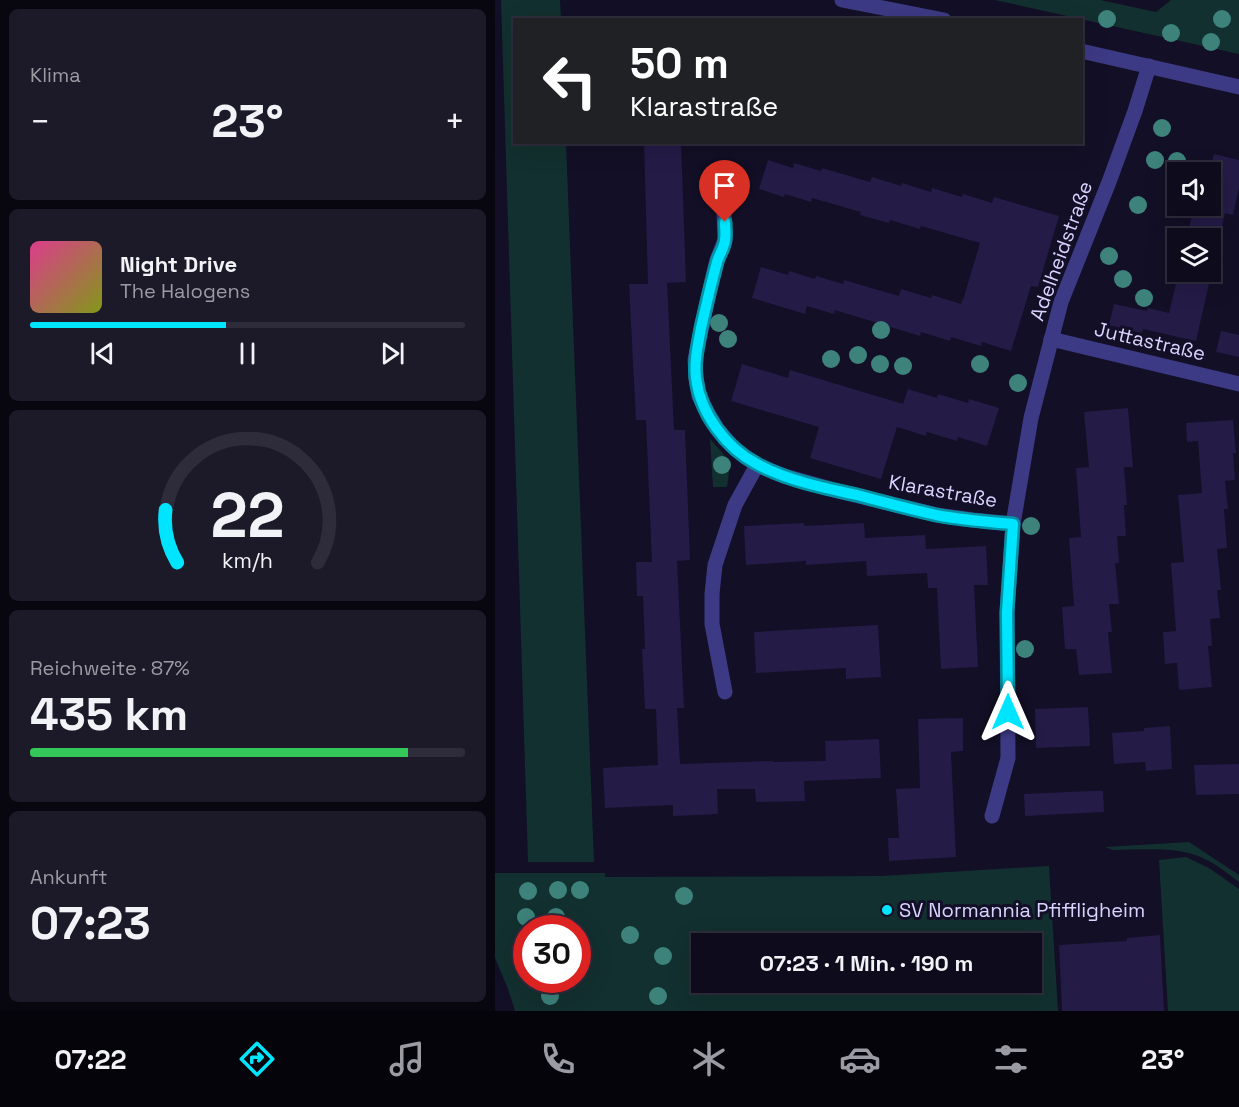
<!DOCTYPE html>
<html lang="de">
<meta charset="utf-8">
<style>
:root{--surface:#0e0b1c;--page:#1c1929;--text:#f1f3f6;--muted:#9b9ba3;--line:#2e2b3b;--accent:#00e5ff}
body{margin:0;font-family:"Space Grotesk",sans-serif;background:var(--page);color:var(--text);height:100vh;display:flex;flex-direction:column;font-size:22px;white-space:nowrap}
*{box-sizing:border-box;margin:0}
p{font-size:20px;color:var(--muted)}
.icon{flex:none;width:33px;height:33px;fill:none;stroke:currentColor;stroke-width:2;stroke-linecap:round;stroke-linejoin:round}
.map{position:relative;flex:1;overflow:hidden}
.drawer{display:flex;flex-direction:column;gap:9px;padding:9px;background:#08060f;width:495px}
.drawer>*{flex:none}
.top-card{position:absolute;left:18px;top:18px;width:570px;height:126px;border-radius:0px;box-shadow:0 6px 24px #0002,0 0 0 2px var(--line);background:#202124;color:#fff;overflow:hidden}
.controls{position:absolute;left:672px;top:162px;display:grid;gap:12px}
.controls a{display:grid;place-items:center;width:54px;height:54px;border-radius:0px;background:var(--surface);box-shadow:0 6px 24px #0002,0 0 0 2px var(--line);font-size:30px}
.speed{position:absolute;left:18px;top:915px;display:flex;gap:12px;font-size:30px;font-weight:700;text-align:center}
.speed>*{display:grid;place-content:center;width:78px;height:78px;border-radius:50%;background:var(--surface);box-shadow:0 6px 24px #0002,0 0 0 2px var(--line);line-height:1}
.speed .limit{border:9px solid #d22;background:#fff;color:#111}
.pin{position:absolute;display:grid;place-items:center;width:51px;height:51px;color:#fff;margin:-62px -26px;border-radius:50% 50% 50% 0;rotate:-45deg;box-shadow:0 0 6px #0007}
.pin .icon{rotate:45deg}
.me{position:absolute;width:66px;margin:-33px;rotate:0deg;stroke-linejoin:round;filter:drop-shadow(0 0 4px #0008)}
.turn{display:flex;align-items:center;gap:21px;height:126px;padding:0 18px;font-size:27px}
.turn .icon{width:78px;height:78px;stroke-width:2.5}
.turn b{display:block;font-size:42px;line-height:51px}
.big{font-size:45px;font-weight:700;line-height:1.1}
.drawer .tile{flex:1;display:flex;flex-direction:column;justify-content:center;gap:9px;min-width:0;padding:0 21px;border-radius:9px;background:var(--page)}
.drawer .dial{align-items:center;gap:0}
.dial svg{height:156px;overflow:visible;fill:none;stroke:var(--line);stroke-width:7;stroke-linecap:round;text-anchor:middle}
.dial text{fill:var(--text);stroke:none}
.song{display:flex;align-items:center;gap:18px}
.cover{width:72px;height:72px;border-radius:9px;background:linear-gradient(135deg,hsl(330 70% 55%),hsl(70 70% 35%))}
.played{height:6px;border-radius:3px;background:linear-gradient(90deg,var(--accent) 45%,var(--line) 45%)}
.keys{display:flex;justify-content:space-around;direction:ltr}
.heat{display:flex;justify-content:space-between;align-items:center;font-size:33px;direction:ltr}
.charge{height:9px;border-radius:4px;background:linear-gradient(90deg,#34c759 87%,var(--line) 0)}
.trip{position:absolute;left:196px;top:933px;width:351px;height:60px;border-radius:0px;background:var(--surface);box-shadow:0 6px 24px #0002,0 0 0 2px var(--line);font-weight:700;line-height:60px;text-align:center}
.dock{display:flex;height:96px;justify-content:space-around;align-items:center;background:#06040b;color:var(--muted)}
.dock .icon{width:42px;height:42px}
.dock .current{color:var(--accent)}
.dock b{font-size:27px;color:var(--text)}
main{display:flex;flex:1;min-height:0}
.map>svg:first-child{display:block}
.green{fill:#12302f;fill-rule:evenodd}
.building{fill:#241b47}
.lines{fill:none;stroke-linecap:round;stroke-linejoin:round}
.minor{stroke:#3d3a85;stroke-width:15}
.tree{fill:#3d827b}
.route-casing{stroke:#0095a6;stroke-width:15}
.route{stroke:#00e5ff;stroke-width:10}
.poi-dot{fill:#00e5ff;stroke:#130f26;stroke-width:2}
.labels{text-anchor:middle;stroke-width:6;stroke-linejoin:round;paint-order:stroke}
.street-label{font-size:20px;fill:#d9d4ff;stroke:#130f26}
.poi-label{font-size:20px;fill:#d9d4ff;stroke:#130f26;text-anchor:start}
</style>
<main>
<section class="drawer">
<div class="tile"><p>Klima</p>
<div class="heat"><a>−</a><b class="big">23°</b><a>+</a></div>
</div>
<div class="tile">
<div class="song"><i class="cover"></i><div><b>Night Drive</b><p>The Halogens</p></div></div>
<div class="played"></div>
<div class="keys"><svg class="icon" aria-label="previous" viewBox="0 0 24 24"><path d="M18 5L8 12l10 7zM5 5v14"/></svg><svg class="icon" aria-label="pause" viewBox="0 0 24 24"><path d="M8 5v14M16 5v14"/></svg><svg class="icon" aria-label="next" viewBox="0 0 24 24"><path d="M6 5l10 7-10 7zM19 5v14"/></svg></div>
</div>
<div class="tile dial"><svg viewBox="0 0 100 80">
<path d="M14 69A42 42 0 1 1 86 69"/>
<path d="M14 69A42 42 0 0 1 8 42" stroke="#00e5ff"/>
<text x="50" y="56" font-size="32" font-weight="700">22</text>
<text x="50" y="72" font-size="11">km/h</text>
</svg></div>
<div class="tile"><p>Reichweite · 87%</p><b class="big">435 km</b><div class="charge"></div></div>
<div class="tile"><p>Ankunft</p><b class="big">07:23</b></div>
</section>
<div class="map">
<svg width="744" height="1011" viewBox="0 0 744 1011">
<rect width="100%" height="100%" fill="#130f26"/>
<g class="green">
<polygon points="6,0 65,0 66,19 20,20 20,142 71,143 99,862 33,862"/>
<polygon points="500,0 605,0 661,12 676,0 744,0 744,54"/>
<path d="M215 439C233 459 237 460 232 487H218Z"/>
<path d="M694 842 744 875V882C732 873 721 864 708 858 681 846 647 850 618 850L610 847Z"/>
<polygon points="691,857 714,868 744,889 744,1011 673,1011 664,860"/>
<path d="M554 866 563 1011H20L13 989 0 958V873H110V877L387 876ZM32 928H82V980H32ZM207 944H537V982H207Z"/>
</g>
<g class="building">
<polygon points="149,142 186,142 191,282 172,283 179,430 190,430 195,560 182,561 189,708 182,708 185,764 278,761 278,762 331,761 330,741 384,739 386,778 309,781 310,801 261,802 260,789 222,789 223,814 178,816 178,805 110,808 108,768 163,765 161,709 150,709 147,649 150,649 148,596 142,596 141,562 157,562 151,420 141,420 134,284 153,284"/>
<polygon points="719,154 744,160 744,187 738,215 730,213 701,341 648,329 647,333 614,325 619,304 652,311 649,321 653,308 674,313 684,272 716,272 716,238 692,238 699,206 706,207 707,206 716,206 715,172"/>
<polygon points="273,160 298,168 299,163 326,171 327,168 375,182 377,177 406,186 407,183 436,192 437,188 467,197 468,194 497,203 499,197 564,216 543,287 536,286 516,351 487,342 486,346 456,337 455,341 426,332 425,336 340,310 339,314 312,306 310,314 257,298 266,267 293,275 294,271 320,279 321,276 348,284 349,280 404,296 406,289 436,298 437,295 466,304 467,300 468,300 485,243 426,226 425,229 395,220 394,223 365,215 366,212 317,198 316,202 290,194 289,197 264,189"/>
<polygon points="726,331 744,335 744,357 721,352"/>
<polygon points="247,364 293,378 295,370 408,404 413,389 442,398 443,394 473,403 474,399 504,408 492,446 463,437 462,441 432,432 431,436 402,427 386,479 315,458 324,427 236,401"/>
<polygon points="633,408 638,467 629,467 632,505 629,505 631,536 622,536 624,563 620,563 624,604 614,604 617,632 613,632 617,673 584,675 581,649 570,649 567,607 579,606 574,538 586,537 581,468 594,467 589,412"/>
<polygon points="738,420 741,453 738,453 740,480 730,481 733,509 729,509 732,548 722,549 726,590 722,590 725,618 715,619 717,646 713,646 717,687 684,690 682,663 670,664 668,632 681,631 676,563 689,562 683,495 707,493 703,441 692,442 691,423"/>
<polygon points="309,523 309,526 369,523 370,538 430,535 431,549 491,546 493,585 479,585 483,667 446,669 442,588 433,588 432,573 372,576 371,561 311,565 311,561 251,565 249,526"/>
<polygon points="383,625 386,677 351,679 351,668 261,673 259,632"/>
<polygon points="593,707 595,746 541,748 540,709"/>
<polygon points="468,718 468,751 456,752 461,857 394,861 393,838 404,838 401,789 425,788 423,719"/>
<polygon points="675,726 677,769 651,771 650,762 619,764 617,733 649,731 649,728"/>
<polygon points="744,764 744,794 701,795 699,765"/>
<polygon points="596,791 608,791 609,812 530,816 529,794"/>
<polygon points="665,935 669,1011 567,1011 564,945 632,941 632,938"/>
</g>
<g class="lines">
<g class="minor">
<polyline points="347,0 449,20"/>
<polyline points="586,51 744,87"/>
<polyline points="228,186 230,240 222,260 212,302 200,360 201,378 204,396 213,413 223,430 236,445 249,456 262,465 289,476 343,491 442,515 478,520 518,524 512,612 513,758 497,816"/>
<polyline points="556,339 744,384"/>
<polyline points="518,524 536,418 566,302 614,182 640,111 654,66"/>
<polyline points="230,692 217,624 217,594 220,565 240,505 262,465"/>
</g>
</g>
<g class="tree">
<circle cx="612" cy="19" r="9"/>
<circle cx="727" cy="19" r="9"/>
<circle cx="676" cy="33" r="9"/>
<circle cx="716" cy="42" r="9"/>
<circle cx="667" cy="128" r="9"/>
<circle cx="660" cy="160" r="9"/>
<circle cx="682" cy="161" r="9"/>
<circle cx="643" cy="205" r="9"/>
<circle cx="614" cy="256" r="9"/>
<circle cx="628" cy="279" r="9"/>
<circle cx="649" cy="298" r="9"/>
<circle cx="224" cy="323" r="9"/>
<circle cx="386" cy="330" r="9"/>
<circle cx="233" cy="339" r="9"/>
<circle cx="363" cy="355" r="9"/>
<circle cx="336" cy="359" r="9"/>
<circle cx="385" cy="364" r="9"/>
<circle cx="485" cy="364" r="9"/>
<circle cx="408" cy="366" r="9"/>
<circle cx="523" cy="383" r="9"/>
<circle cx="227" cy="465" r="9"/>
<circle cx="536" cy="526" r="9"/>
<circle cx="530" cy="649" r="9"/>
<circle cx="63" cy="890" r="9"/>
<circle cx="85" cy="890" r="9"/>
<circle cx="33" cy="891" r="9"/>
<circle cx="189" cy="896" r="9"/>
<circle cx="31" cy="917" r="9"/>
<circle cx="61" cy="917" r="9"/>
<circle cx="135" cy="935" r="9"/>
<circle cx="168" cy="956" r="9"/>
<circle cx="55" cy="996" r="9"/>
<circle cx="163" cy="996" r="9"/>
</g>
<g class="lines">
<g class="route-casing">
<path id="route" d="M230 222C230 228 231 235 230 240 229 248 224 255 222 262 216 284 211 306 206 328 203 345 199 361 201 378 205 413 231 448 262 464 291 480 329 488 362 495 388 502 415 509 441 515 467 520 493 522 518 524L512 612 513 712"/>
</g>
<use href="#route" class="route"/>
</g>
<circle class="poi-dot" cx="392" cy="910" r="6"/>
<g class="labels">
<g class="street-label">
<text transform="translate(566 251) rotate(-70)" y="7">Adelheidstraße</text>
<text transform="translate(655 341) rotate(13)" y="7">Juttastraße</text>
<text transform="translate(448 491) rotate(10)" y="7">Klarastraße</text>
</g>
<g class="poi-label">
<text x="404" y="917">SV Normannia Pfiffligheim</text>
</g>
</g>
</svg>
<div class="controls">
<a><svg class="icon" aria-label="sound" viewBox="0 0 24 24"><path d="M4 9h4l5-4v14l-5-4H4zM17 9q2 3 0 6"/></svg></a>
<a><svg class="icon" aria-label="layers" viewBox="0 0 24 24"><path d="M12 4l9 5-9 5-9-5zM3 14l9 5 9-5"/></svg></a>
</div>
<div class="speed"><div class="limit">30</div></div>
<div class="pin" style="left:230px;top:222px;background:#d93025"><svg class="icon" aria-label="arrive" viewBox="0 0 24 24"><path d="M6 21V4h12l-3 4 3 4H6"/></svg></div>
<svg class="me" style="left:513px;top:712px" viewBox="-20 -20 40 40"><path d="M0-17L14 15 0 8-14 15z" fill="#00e5ff" stroke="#fff" stroke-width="4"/></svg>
<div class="trip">07:23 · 1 Min. · 190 m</div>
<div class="top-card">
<div class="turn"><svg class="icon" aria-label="left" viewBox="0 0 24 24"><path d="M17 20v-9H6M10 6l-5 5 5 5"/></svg><div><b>50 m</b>Klarastraße</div></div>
</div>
</div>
</main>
<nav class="dock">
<b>07:22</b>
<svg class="icon current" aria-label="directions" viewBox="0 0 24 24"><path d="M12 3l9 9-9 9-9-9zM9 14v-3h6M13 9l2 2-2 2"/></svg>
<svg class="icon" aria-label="music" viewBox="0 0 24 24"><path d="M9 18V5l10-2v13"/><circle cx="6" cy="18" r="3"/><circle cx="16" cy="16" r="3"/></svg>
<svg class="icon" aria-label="phone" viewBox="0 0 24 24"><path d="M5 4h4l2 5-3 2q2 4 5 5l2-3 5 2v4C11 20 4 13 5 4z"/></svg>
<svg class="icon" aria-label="climate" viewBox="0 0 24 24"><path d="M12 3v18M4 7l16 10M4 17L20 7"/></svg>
<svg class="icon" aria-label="car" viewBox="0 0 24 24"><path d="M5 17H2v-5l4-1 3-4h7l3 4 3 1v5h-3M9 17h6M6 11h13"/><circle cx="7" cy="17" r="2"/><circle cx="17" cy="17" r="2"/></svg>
<svg class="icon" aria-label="filters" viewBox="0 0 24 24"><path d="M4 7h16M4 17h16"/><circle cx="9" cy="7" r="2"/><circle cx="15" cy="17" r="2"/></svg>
<b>23°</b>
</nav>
